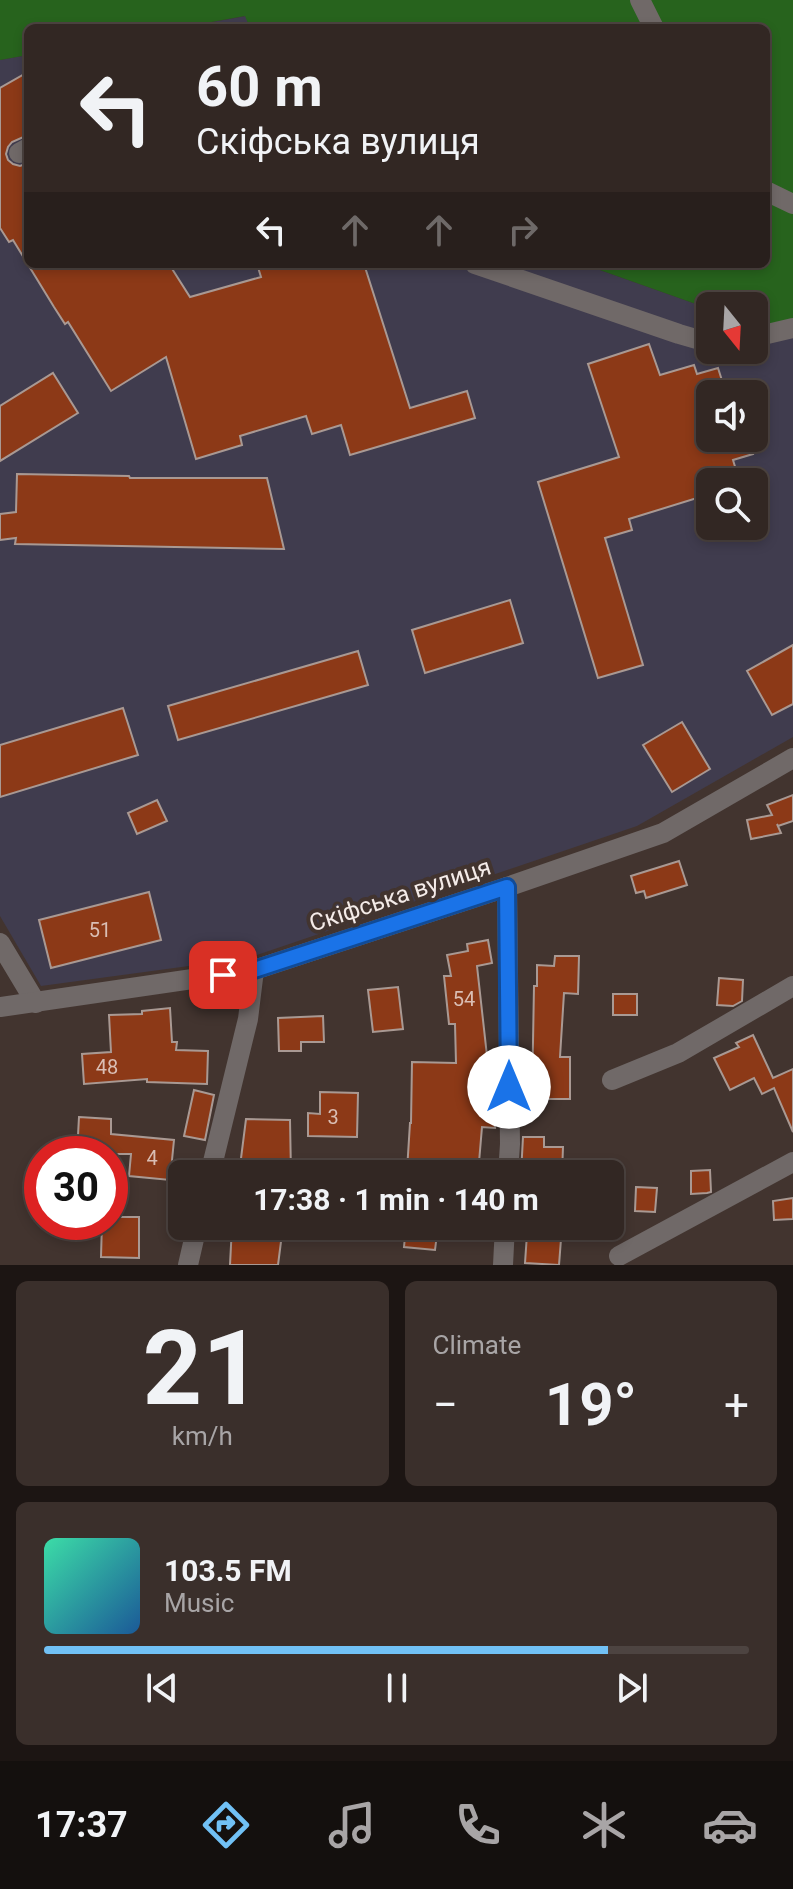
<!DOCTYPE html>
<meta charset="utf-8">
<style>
:root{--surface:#322723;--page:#3a2f2b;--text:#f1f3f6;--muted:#a8a5a6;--line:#4d4441;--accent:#71c1f5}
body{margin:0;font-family:Roboto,sans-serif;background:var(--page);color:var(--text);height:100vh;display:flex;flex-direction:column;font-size:30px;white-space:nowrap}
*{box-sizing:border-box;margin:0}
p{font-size:26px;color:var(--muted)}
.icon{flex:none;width:44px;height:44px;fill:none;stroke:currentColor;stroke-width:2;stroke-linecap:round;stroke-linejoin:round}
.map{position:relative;height:1265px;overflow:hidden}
.drawer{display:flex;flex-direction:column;gap:16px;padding:16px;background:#1c1513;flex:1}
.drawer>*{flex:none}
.top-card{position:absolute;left:24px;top:24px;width:746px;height:244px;border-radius:12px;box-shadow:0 4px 12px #0003,0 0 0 2px var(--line);background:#322723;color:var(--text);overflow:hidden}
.needle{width:52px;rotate:162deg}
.controls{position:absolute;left:696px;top:292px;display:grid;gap:16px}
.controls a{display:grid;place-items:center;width:72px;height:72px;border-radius:12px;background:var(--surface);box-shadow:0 4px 12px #0003,0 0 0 2px var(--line);font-size:40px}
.speed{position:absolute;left:24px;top:1136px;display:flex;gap:16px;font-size:40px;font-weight:700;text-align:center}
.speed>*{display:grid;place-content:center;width:104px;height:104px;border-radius:50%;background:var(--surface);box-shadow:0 4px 12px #0003,0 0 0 2px var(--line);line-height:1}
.speed .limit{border:12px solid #d22;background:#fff;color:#111}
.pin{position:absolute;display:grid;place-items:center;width:68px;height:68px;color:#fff;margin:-34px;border-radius:16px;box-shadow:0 4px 12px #0006}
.me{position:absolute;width:88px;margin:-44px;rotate:0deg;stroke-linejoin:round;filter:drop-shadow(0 0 6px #0008)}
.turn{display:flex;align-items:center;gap:28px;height:168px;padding:0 40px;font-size:36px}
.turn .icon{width:104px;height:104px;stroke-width:2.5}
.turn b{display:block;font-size:56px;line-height:68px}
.lanes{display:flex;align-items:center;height:76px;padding:0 40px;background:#0003;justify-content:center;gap:40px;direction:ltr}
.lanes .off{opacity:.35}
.big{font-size:60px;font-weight:700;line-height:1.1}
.drawer .tile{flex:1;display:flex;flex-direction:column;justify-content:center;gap:12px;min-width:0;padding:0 28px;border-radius:12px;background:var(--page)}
.drawer .dial{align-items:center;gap:0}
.dial b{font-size:104px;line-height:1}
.song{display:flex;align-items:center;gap:24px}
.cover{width:96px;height:96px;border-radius:12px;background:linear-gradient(135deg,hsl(160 70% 55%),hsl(210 70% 35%))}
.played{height:8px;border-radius:4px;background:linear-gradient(90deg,var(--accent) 80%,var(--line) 80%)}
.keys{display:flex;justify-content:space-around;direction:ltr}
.heat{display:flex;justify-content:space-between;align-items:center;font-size:44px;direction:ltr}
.drawer .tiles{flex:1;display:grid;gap:16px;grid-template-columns:1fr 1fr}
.tile:last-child{grid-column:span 2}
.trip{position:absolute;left:168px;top:1160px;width:456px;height:80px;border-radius:12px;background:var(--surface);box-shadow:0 4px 12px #0003,0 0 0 2px var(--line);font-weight:700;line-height:80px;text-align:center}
.menu{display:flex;height:128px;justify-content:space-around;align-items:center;background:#14100e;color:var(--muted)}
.menu .icon{width:56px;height:56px}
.menu .active{color:var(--accent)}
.menu b{font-size:36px;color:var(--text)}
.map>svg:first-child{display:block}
.industrial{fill:#403c4e;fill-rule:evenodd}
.green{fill:#27631d}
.building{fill:#8c3917;stroke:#a99993;stroke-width:2}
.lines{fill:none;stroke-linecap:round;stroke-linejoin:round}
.minor{stroke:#706968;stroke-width:20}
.route-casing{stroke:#114b97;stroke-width:20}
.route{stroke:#1a73e8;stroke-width:14}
.labels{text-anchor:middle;stroke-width:8;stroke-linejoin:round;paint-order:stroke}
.number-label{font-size:20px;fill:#dabeb4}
.street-label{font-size:24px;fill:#f4ebe8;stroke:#42342f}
</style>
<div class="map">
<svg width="793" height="1265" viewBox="0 0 793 1265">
<rect width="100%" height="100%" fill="#42342f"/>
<g class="industrial">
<polygon points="246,16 250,28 178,28"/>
<path d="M28 55V264H583L710 309V350H754V325L776 332 793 328V737L637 826 248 958 41 986 0 916V60ZM710 394H754V438H710ZM710 482H754V526H710Z"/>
</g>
<polygon class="green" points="0,0 793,0 793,328 776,332 754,325 754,306 710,306 710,309 583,264 766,264 766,28 250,28 245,16 178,28 28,28 28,55 0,60"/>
<g class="building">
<polygon points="28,72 28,135 12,142 8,147 6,154 8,160 13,164 20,166 28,163 28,264 169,264 190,297 261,277 257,264 364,264 410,408 467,391 475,418 350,455 341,425 312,434 306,416 240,436 242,445 196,459 166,357 111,391 68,322 65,324 54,307 13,240 9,242 0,228 0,88"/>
<polygon points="649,344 660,375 694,365 697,374 718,368 725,390 710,394 710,438 748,438 753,454 733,460 737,473 722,477 723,482 710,482 710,494 629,519 632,530 605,538 643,665 598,678 538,482 619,457 588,364"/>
<polygon points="53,373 78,413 0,461 0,406"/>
<polygon points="17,474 129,476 130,478 267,478 284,549 15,544 16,538 0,540 0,514 16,512"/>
<polygon points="510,600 523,643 425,673 412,630"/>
<polygon points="793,645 793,704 772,715 747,671"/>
<polygon points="358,651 368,685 178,740 168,706"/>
<polygon points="123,708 138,755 0,797 0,745"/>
<polygon points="682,722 710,769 672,792 643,745"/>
<polygon points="793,795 793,821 778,826 777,824 781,833 751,839 747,820 772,815 767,805"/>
<polygon points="157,800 167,821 137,834 128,813"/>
<polygon points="679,861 687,885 646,898 644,891 636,893 631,876"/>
<polygon points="149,892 161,940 51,968 39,920"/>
<polygon points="488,940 492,963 477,966 495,1128 482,1127 478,1174 414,1174 414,1172 407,1171 410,1123 411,1123 412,1062 456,1063 455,1024 449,1024 444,976 451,976 447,955 468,951 467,944"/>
<polygon points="555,956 579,956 578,994 564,993 560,1057 570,1057 570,1099 532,1099 534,986 537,986 537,965 554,966"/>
<polygon points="719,978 743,980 742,1001 733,1006 717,1005"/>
<polygon points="398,987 403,1029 373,1032 368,990"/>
<rect x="613" y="994" width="24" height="21"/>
<polygon points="170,1008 172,1042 177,1042 176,1050 208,1051 207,1084 147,1082 147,1079 84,1084 82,1054 111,1052 109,1015 142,1014 142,1011"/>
<polygon points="323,1016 324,1042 301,1042 301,1051 279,1051 278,1018"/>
<polygon points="753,1035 773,1078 793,1069 793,1132 774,1088 762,1094 754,1078 730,1090 714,1058 739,1047 736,1043"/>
<polygon points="194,1090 214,1095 205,1140 184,1136"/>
<polygon points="320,1092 358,1093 357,1137 308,1136 308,1113 320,1114"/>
<polygon points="79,1117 111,1119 111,1134 174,1140 170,1180 129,1176 131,1154 77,1154"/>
<polygon points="246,1119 290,1120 291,1174 239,1174"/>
<polygon points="523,1137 544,1137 544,1147 563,1147 562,1174 521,1174"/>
<polygon points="710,1170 711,1192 707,1193 691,1194 691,1171"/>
<polygon points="636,1187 657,1188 655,1212 635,1211"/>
<polygon points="793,1198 793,1219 774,1220 773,1201"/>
<polygon points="110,1217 139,1217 139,1258 101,1257 102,1222 110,1222"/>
<polygon points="232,1226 283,1226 278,1265 230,1265"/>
<polygon points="406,1226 438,1226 435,1250 404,1247"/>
<polygon points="541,1226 562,1226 559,1265 525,1263 527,1234 540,1235"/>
</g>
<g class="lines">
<g class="minor">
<polyline points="640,0 654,28"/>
<polyline points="19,153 28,148"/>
<polyline points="766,191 793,204"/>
<polyline points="475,264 679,334 710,343"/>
<polyline points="754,337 793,328"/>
<polyline points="507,887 510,1144 508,1174"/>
<polyline points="0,943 36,1003"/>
<polyline points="0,1007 254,970 507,887 663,833 793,758"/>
<polyline points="612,1080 678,1053 793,986"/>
<polyline points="210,1174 248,1019 254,970"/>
<polyline points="619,1256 793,1162"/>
<polyline points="188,1265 197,1226"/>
<polyline points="503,1265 505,1226"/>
</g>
</g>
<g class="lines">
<g class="route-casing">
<polyline id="route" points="223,975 254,970 507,887 509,1087"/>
</g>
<use href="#route" class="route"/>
</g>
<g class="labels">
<g class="number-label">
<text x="100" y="937">51</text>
<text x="464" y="1006">54</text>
<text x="107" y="1074">48</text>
<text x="333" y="1124">3</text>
<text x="152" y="1165">4</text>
</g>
<g class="street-label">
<text transform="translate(400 895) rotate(-18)" y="8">Скіфська вулиця</text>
</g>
</g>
</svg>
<div class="controls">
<a><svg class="needle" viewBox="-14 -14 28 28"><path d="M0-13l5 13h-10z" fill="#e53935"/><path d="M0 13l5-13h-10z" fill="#a8a5a6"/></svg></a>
<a><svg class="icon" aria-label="sound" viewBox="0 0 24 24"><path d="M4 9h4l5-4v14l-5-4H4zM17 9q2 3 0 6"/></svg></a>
<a><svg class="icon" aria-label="search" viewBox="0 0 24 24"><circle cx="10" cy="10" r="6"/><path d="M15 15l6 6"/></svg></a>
</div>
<div class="speed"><div class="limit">30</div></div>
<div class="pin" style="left:223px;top:975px;background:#d93025"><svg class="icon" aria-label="arrive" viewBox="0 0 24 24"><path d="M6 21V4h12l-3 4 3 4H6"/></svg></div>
<svg class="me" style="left:509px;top:1087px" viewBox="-20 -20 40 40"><circle r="19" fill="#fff"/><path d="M0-13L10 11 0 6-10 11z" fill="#1a73e8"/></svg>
<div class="trip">17:38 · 1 min · 140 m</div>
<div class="top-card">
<div class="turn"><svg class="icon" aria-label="left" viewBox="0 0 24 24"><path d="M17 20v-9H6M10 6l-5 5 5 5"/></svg><div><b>60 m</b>Скіфська вулиця</div></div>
<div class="lanes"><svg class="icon" aria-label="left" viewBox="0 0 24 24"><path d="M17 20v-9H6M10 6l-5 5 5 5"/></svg><svg class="icon off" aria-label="ahead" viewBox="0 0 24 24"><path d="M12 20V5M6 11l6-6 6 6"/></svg><svg class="icon off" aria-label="ahead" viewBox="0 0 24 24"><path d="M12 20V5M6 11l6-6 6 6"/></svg><svg class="icon off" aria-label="right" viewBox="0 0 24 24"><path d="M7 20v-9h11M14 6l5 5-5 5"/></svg></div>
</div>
</div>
<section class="drawer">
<div class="tiles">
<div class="tile dial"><b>21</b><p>km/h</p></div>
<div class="tile"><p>Climate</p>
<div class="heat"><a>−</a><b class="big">19°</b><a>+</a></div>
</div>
<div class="tile">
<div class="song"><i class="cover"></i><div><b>103.5 FM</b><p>Music</p></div></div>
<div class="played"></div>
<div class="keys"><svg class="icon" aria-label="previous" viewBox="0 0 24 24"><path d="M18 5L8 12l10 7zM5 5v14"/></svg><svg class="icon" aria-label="pause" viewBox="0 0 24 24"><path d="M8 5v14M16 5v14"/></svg><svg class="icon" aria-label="next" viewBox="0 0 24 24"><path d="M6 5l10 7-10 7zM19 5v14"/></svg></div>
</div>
</div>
</section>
<nav class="menu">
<b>17:37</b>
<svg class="icon active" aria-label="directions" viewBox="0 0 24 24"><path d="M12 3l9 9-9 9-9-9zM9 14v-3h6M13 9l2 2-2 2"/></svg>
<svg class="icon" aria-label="music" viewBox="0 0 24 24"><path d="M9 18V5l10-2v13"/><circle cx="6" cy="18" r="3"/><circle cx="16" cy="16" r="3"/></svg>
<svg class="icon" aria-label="phone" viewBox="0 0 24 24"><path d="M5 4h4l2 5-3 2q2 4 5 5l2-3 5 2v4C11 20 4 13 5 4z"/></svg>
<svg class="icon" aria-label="climate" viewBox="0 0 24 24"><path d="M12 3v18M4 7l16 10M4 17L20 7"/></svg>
<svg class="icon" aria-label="car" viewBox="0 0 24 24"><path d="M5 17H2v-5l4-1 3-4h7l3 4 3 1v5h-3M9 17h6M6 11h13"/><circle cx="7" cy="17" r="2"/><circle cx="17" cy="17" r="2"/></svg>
</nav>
